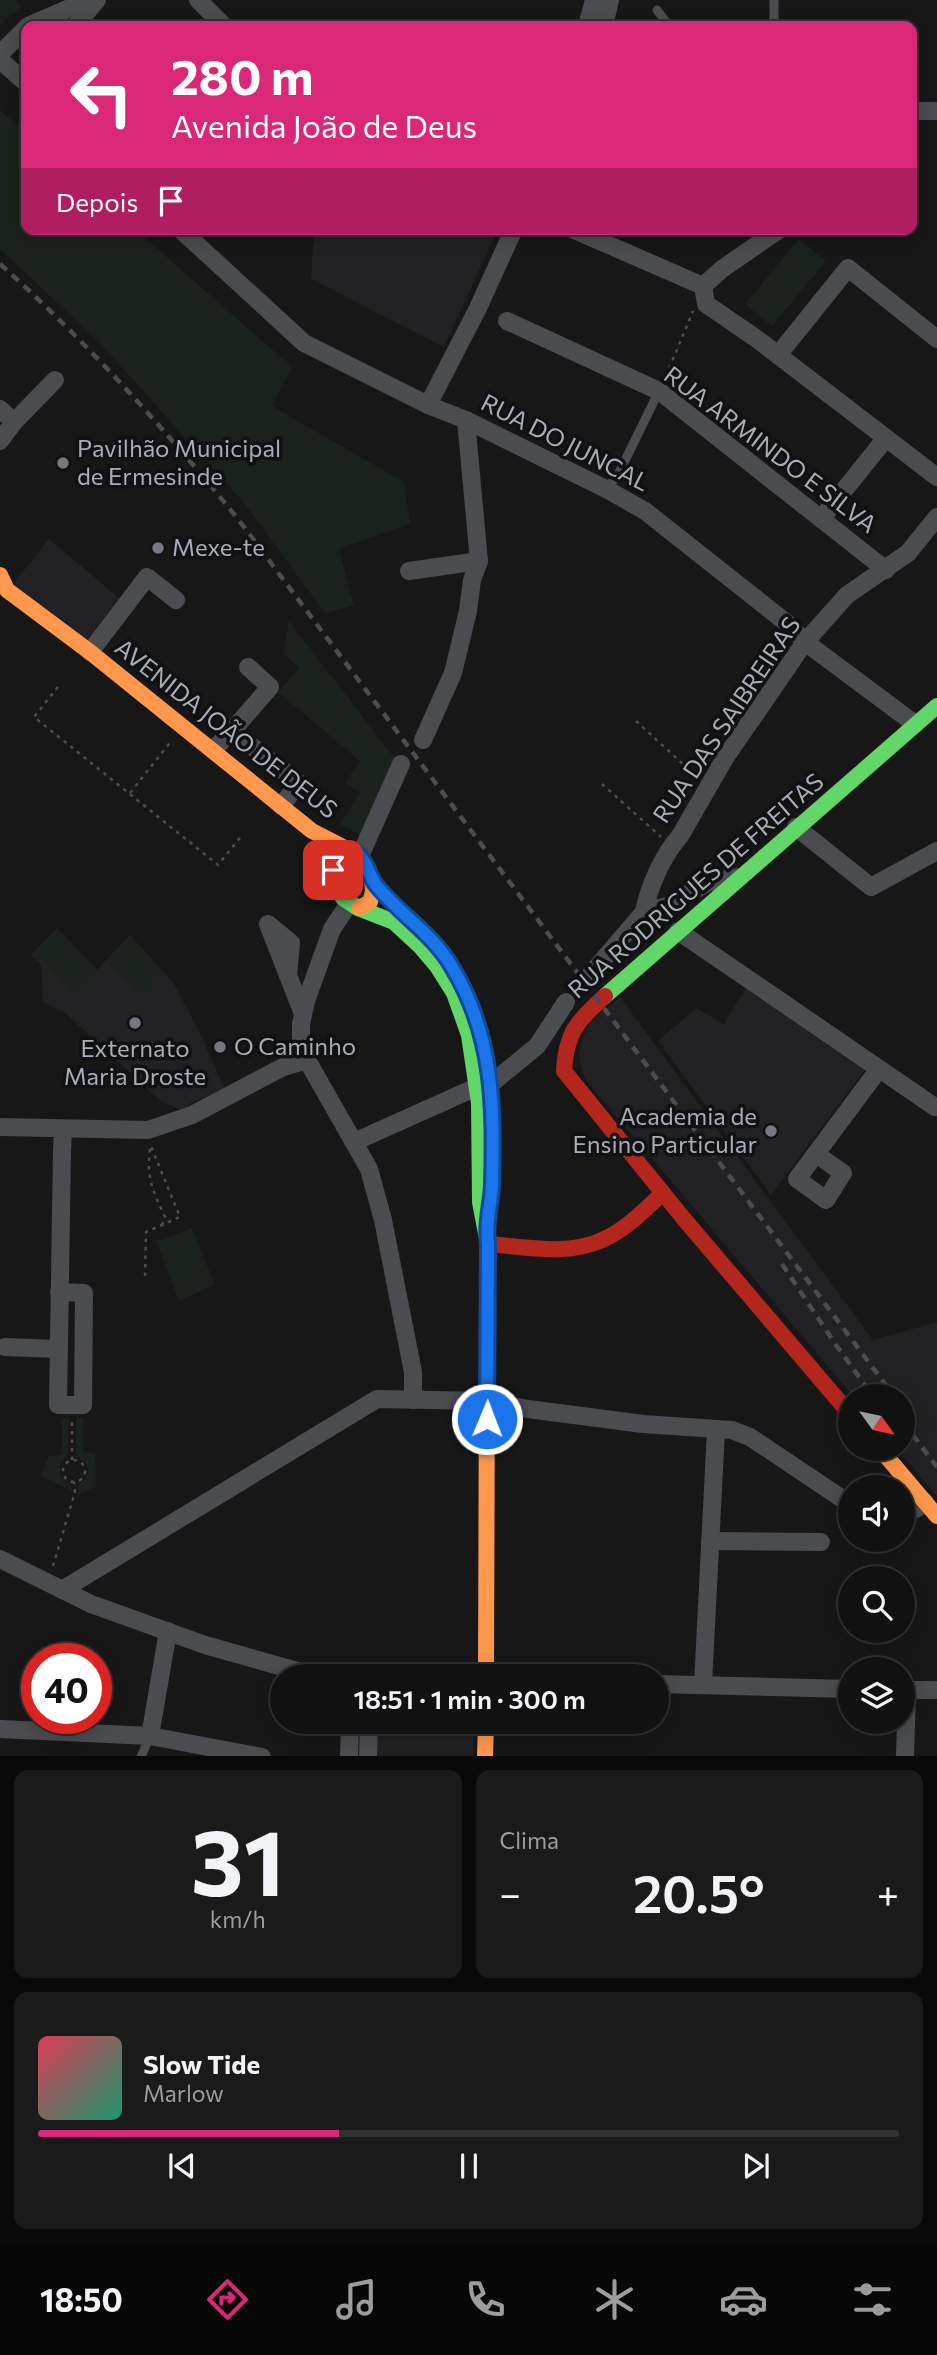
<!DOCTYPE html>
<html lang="pt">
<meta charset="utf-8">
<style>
:root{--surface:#111;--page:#1a1a1a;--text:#f1f3f6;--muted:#9c9d9f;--line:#303131;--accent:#db2777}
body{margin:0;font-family:Commissioner,sans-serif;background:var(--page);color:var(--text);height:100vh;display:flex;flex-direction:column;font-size:26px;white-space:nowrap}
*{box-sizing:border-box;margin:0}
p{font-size:23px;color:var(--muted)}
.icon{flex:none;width:38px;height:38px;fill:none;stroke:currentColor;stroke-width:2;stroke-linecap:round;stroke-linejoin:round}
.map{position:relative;height:1756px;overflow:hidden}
.panel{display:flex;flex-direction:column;gap:14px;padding:14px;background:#090909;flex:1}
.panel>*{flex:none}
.top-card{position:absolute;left:21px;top:21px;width:896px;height:214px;border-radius:14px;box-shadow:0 4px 18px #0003,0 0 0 2px var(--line);background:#db2777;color:#fff;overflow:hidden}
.needle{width:46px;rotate:123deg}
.controls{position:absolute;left:838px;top:1384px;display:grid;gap:14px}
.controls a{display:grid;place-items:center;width:77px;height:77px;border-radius:50%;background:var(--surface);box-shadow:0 4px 18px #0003,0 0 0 2px var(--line);font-size:35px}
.speed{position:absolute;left:21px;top:1643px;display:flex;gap:14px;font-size:35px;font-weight:700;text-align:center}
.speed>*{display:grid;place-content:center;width:91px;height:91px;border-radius:50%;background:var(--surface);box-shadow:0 4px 18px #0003,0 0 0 2px var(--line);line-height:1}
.speed .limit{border:10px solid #d22;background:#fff;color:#111}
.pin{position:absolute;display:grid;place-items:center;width:60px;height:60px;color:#fff;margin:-30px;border-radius:14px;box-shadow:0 4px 10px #0006}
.me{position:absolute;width:77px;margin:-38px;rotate:1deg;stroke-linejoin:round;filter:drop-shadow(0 0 5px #0008)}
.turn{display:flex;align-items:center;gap:24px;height:147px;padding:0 35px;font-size:32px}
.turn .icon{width:91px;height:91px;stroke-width:2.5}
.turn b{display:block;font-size:49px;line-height:60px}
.then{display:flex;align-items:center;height:66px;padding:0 35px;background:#0003;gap:14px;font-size:26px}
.big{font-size:52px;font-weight:600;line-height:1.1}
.panel .card{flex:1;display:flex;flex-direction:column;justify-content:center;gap:10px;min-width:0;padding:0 24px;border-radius:14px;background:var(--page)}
.panel .dial{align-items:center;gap:0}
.dial b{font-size:91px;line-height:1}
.song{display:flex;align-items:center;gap:21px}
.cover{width:84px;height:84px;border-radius:10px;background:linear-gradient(135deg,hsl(350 70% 55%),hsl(160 70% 35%))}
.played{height:7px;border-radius:4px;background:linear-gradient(90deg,var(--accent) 35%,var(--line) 35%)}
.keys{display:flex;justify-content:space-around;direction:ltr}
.heat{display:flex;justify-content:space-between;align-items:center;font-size:38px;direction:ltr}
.panel .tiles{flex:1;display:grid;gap:14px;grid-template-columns:1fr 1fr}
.card:last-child{grid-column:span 2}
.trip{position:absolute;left:270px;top:1664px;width:399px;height:70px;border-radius:35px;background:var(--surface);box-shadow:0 4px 18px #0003,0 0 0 2px var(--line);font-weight:600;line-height:70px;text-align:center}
.dock{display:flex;height:112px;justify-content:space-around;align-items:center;background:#070707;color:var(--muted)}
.dock .icon{width:49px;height:49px}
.dock .selected{color:var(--accent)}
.dock b{font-size:32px;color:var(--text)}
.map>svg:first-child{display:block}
.built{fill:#212124}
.green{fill:#1b211c}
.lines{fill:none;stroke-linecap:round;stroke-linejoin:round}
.path{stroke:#4d4e52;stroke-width:2.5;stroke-dasharray:3.5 5;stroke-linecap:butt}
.lane{stroke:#4b4c50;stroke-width:9}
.street{stroke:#4b4c50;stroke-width:18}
.fast{stroke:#63d668;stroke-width:16}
.slow{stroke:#ff974d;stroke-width:16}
.jam{stroke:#b3261e;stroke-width:16}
.rail{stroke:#4b4c4f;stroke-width:4.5;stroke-dasharray:9 7;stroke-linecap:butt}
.route-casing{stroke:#114b97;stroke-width:18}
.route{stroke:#1a73e8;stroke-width:12}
.poi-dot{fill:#757880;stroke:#111113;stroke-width:2.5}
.labels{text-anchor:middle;stroke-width:7;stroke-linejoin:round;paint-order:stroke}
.street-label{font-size:24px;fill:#a8adb8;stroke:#111113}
.poi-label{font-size:24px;fill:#a8adb8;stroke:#111113;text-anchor:start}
</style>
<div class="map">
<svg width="937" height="1757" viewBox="0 0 937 1757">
<rect width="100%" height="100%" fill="#171717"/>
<g class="built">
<polygon points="314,229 498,229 444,347 311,279"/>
<polygon points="49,539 119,598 87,640 13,584"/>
<polygon points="57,928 97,970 130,935 173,982 200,1034 225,1089 189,1104 182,1111 161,1101 64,1012 43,1002 41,965 31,955"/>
<polygon points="746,987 867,1067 771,1195 658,1041 696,1008 724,1024"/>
<polygon points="620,997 873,1340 937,1322 937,1496 897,1449 903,1449 903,1396 853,1396 588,1083 581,1069 579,1055 582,1039 591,1021"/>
<polygon points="377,1722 474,1722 473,1756 377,1757"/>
</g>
<g class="green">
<polygon points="0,0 17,0 21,8 0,24"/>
<polygon points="0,110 26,133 26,229 135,229 292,367 272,406 404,482 410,524 339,549 354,606 325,613 244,503 100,343 0,249"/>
<polygon points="799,239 826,261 772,326 745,304"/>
<polygon points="289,621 396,760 363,837 340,824 360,792 345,783 360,761 278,692 299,668 283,653"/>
<polygon points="57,931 97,972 73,994 34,954"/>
<polygon points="130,935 161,970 139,995 106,961"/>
<polygon points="192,1228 215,1285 179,1301 156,1241"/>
<path d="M62 1418H69L68 1456C55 1466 57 1477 71 1485L72 1491 40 1476 49 1456 62 1454Z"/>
<path d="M76 1418H83V1452L95 1453 96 1487 78 1494V1485C93 1476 91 1463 76 1456Z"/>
</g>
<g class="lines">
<g class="path">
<polyline points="666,376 693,311"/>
<polyline points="58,687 34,717 218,865 243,834"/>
<polyline points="636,721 697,777"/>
<polyline points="602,784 661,837"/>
<polyline points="130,793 172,740"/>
<path d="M150 1149C146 1177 153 1192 165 1217L162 1225"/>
<polyline points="145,1276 146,1232 180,1217 150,1144"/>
<polyline points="508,1433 514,1420"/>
<polyline points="72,1460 72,1421"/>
<circle cx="74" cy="1471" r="11"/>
<polyline points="53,1566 75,1492 74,1482"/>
</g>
<g class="lane">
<polyline points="774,0 774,26"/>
<polyline points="657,10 669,26"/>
<polyline points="605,489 617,477 659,391"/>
<polyline points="141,1757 150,1736"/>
</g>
<g class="street">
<polyline points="198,0 224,26"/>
<polyline points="28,26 88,0"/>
<polyline points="75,26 97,0"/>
<polyline points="587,26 594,0"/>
<polyline points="604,26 610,0"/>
<polyline points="0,54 26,28"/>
<polyline points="0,60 26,83"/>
<polyline points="912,111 937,111"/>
<polyline points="180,229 304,343 428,405 466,420 608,490 645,511 788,624 805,642 915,724"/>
<polyline points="572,229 703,286 722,269 780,229"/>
<polyline points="703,286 706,304 757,339 937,477"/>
<polyline points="507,321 659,391 886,570"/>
<polyline points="778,355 848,268 937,339"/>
<polyline points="428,405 478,308 514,229"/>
<polyline points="0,409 14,422"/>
<polyline points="0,441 14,422 55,380"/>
<polyline points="821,519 886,438"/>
<polyline points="409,571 479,561 466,420"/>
<polyline points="90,652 147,577 176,600"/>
<polyline points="232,731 270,687 248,667"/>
<polyline points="423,740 453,673 468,611 472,580 479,561"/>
<polyline points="213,750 232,731 299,783 281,806"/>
<polyline points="796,827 871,887 937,851"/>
<polyline points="360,856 401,764"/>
<polyline points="348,905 332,929 306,1001 301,1024 301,1040 307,1060 369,1169 383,1220 413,1372 413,1400"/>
<path d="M644 912C649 886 663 855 680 836L725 758 805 642 847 595 908 553 937 517"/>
<polyline points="678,931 935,1107"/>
<polyline points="590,975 644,912 667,906 709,882 739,877"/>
<polyline points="288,976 291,943 268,924 303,1014"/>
<polyline points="492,1083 537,1046 566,1002"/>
<polyline points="0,1127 148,1130 192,1115 283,1067 307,1060"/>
<polyline points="354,1142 479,1086"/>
<polyline points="816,1154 843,1173 826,1200 797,1179 879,1069"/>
<polyline points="59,1292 84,1293 83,1405 58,1405 62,1151 63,1129"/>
<polyline points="5,1347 58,1349"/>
<polyline points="903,1512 916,1509 925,1502"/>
<polyline points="710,1541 821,1542"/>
<polyline points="0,1559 91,1604 205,1645 315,1676"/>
<polyline points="62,1590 377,1399 487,1401 528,1409 643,1424 732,1430 750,1437 850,1504"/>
<polyline points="656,1684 850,1689"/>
<polyline points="703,1684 716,1430"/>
<polyline points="903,1690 937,1690"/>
<polyline points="0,1729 150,1736 262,1757"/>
<polyline points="150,1736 168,1631"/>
<polyline points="349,1757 350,1722"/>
<polyline points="368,1757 369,1722"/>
<polyline points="905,1757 907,1690"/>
</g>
<g class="fast">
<polyline points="354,853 342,854 336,862 334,874 338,890 343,898 358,908 394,922 420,946 437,966 454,993 469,1035 479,1103 480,1202 488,1244 487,1359"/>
<polyline points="605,996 937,706"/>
</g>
<g class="slow">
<polyline points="0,575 7,590 90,652 312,831 357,854 369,870 372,880 373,891 370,902 359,908"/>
<polyline points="880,1449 937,1516"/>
<polyline points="486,1676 487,1359"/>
<polyline points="485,1757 486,1722"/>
</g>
<g class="jam">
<path d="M605 996C577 1021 566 1033 564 1071L684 1219 850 1414"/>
<path d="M488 1244C525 1247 568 1256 602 1240 626 1230 644 1210 663 1193"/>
</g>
<g class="rail">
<path d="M0 264C87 342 164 428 238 519L894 1396"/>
<polyline points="782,1264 836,1345 873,1396"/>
<polyline points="903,1422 937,1467"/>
</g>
</g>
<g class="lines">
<g class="route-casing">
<path id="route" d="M333 870 337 858C363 837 366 873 376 885 399 914 433 934 452 967 494 1036 494 1108 492 1185 491 1207 485 1221 488 1244L487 1419"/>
</g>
<use href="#route" class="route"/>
</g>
<g class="poi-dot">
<circle cx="63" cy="463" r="7"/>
<circle cx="158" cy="548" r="7"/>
<circle cx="135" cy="1023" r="7"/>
<circle cx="220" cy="1047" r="7"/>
<circle cx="771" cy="1131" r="7"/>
</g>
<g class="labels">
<g class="street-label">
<text transform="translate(565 443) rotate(27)" y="8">RUA DO JUNCAL</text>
<text transform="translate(770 450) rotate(37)" y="8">RUA ARMINDO E SILVA</text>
<text transform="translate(727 720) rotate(-56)" y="8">RUA DAS SAIBREIRAS</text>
<text transform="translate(226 729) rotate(38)" y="8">AVENIDA JOÃO DE DEUS</text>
<text transform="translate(696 886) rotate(-41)" y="8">RUA RODRIGUES DE FREITAS</text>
</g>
<g class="poi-label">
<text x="77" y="457">Pavilhão Municipal<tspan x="77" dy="28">de Ermesinde</tspan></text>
<text x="172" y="556">Mexe-te</text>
<text x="234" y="1055">O Caminho</text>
<text x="135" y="1057" text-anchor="middle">Externato<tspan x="135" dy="28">Maria Droste</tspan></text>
<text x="757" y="1125" text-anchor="end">Academia de<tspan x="757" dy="28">Ensino Particular</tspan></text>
</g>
</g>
</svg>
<div class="controls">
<a><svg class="needle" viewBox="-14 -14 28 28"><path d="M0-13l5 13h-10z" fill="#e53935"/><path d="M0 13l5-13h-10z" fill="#9c9d9f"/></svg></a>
<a><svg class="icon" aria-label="sound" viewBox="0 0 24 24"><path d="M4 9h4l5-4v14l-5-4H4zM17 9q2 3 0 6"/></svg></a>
<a><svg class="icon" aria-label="search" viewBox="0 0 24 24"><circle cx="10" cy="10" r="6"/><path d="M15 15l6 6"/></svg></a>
<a><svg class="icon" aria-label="layers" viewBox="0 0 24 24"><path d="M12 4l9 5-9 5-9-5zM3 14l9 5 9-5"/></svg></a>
</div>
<div class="speed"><div class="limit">40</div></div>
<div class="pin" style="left:333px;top:870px;background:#d93025"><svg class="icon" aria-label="arrive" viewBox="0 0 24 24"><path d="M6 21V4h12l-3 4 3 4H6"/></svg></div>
<svg class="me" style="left:487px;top:1419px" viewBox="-20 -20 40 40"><circle r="17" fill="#1a73e8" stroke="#fff" stroke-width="3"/><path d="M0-11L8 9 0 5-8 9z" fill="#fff"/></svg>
<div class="trip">18:51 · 1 min · 300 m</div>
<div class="top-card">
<div class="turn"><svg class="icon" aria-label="left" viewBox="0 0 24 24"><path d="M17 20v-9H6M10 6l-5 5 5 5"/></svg><div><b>280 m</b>Avenida João de Deus</div></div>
<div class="then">Depois<svg class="icon" aria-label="arrive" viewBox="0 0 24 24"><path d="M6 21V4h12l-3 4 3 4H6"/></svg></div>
</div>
</div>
<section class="panel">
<div class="tiles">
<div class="card dial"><b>31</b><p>km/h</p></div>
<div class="card"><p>Clima</p>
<div class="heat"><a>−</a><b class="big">20.5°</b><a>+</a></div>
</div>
<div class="card">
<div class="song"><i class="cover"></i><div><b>Slow Tide</b><p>Marlow</p></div></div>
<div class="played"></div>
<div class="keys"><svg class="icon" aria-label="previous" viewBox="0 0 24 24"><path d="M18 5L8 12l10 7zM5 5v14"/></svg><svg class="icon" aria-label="pause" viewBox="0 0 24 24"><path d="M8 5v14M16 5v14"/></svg><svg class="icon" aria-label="next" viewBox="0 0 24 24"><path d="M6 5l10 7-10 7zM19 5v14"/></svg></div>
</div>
</div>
</section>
<nav class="dock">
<b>18:50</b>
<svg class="icon selected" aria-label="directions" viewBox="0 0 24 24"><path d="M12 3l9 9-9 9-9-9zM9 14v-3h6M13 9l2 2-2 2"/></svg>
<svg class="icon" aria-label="music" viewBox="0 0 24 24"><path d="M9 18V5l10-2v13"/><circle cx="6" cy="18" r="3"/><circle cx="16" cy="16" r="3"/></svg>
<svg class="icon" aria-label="phone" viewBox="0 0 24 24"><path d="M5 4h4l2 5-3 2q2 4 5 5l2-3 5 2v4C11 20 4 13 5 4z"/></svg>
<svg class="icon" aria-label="climate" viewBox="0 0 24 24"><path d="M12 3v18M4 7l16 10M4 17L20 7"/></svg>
<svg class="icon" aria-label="car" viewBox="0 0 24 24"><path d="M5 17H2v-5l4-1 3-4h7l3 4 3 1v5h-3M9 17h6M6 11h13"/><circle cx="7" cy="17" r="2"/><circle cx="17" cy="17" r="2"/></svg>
<svg class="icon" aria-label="filters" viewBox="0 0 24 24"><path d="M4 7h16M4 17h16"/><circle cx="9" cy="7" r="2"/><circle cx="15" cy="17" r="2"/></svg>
</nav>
